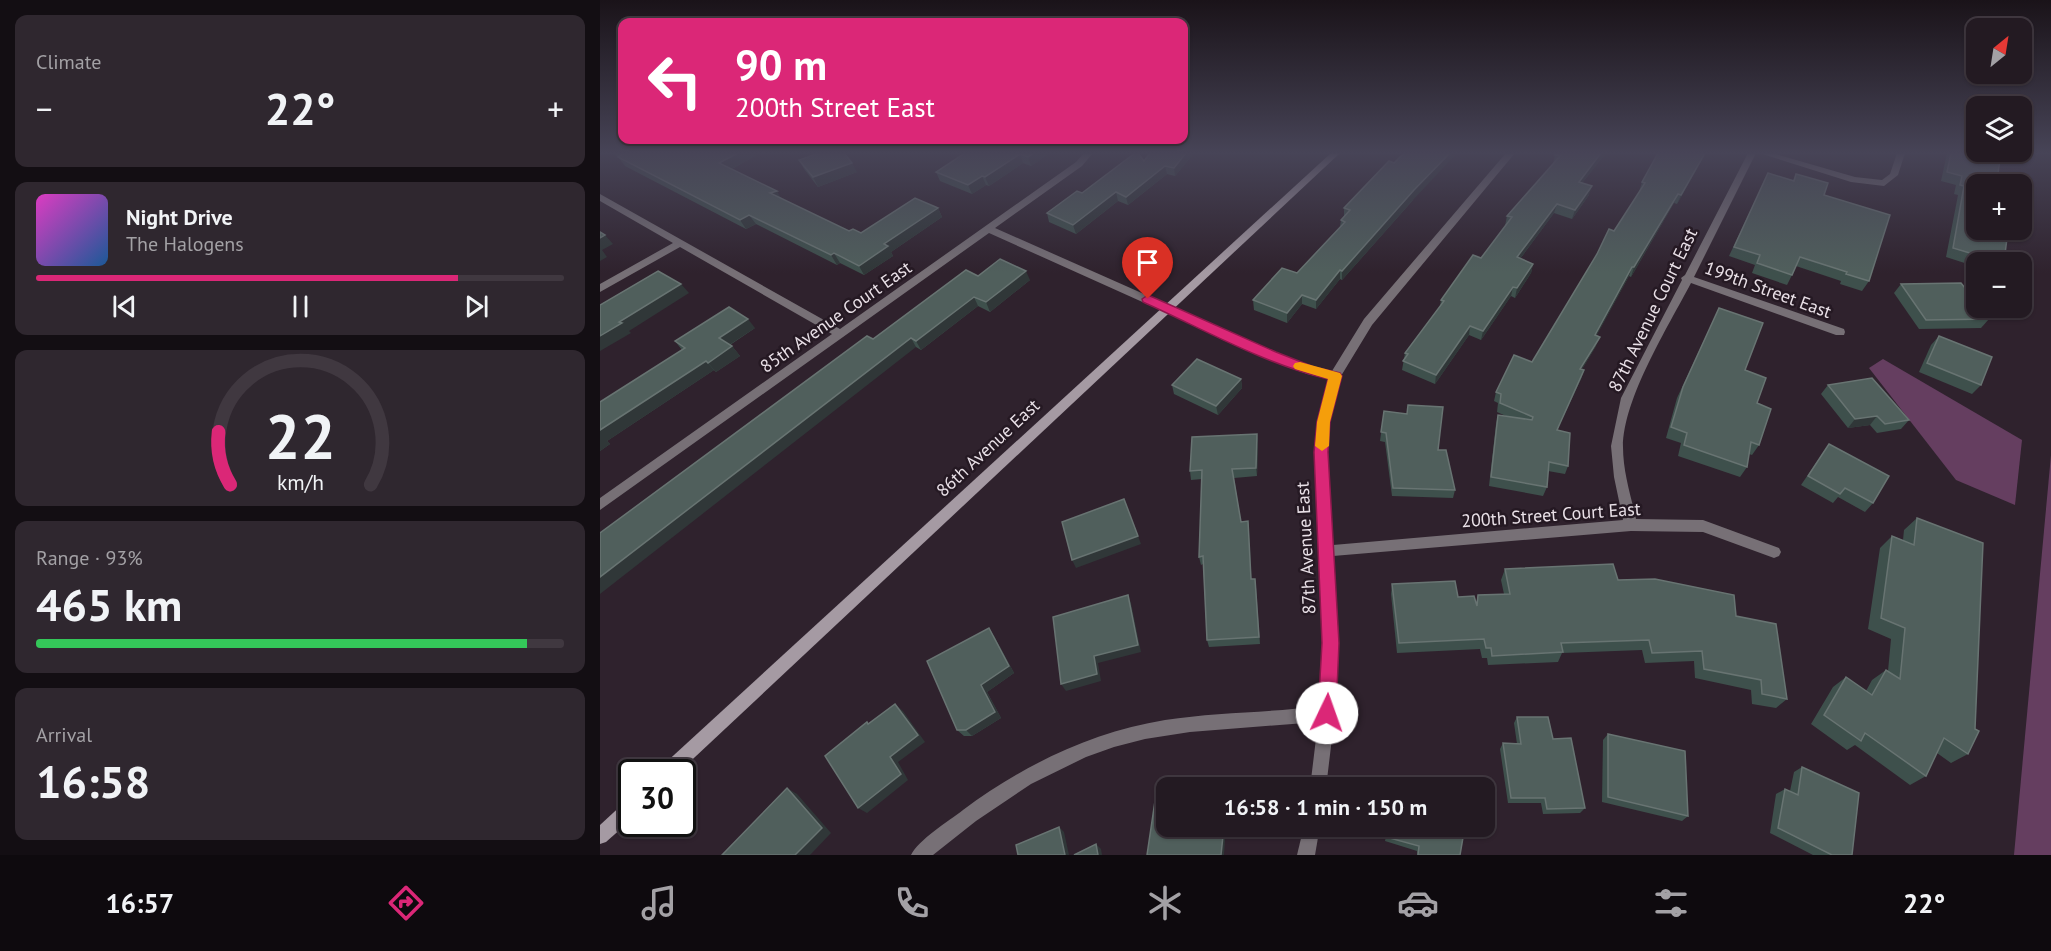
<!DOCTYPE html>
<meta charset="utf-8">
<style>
:root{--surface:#231a22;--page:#2f272f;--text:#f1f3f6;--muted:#a3a1a5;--line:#403840;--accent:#db2777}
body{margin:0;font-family:"PT Sans",sans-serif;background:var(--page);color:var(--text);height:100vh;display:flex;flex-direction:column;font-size:22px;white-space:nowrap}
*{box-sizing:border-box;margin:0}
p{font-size:20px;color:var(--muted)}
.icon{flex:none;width:33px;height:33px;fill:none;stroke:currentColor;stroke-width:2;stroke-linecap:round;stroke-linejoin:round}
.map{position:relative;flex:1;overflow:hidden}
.details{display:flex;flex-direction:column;gap:15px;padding:15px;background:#130e13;width:600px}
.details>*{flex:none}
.banner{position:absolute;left:18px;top:18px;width:570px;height:126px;border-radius:12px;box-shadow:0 2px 4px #0004,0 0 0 2px var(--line);background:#db2777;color:#fff;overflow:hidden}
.needle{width:39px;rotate:30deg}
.fabs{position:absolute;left:1366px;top:18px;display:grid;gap:12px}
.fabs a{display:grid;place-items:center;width:66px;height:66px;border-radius:12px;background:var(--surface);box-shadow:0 2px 4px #0004,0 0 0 2px var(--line);font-size:30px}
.speed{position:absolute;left:18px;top:759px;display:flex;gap:12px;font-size:30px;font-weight:700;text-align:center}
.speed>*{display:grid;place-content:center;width:78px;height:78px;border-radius:50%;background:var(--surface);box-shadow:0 2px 4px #0004,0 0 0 2px var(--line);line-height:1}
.speed .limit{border:3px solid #111;border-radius:9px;background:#fff;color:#111}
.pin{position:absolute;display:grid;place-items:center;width:51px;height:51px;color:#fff;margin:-62px -26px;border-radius:50% 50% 50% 0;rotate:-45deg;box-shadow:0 0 6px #0007}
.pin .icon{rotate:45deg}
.me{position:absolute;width:66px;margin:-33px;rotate:3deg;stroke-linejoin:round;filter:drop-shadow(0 0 4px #0008)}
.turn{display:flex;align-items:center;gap:21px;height:126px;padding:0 18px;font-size:27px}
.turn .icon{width:78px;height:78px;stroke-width:2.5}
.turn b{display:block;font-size:42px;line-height:51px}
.big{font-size:45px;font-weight:600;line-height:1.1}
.details .card{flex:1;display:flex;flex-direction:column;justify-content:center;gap:9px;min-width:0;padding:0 21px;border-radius:12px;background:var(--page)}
.details .dial{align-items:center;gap:0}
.dial svg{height:156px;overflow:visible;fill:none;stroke:var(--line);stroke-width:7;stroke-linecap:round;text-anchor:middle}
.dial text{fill:var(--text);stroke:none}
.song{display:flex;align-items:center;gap:18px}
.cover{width:72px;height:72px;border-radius:9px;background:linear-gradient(135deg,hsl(310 70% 55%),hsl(210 70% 35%))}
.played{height:6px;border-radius:3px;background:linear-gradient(90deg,var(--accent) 80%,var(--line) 80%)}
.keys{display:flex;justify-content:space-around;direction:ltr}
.heat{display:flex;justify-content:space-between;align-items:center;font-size:33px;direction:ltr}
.charge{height:9px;border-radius:4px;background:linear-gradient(90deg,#34c759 93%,var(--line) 0)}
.trip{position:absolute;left:556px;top:777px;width:339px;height:60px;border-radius:12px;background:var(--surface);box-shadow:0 2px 4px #0004,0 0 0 2px var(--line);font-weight:600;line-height:60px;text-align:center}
.tab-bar{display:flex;height:96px;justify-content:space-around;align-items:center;background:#0e0a0e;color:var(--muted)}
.tab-bar .icon{width:42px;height:42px}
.tab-bar .on{color:var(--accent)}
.tab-bar b{font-size:27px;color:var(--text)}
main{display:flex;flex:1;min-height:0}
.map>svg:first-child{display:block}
.green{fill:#653e60}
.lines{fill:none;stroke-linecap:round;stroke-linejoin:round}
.street{fill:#777076;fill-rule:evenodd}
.secondary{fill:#a59aa3;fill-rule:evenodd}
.wall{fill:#3e504c}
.shaded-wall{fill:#303738}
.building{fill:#505f5c;stroke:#687472;stroke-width:1.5}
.route{fill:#db2777;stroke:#8e194d;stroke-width:1.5}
.slow{fill:#f59e0b}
.labels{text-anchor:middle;stroke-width:5;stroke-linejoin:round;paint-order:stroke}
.street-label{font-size:18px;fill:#e9e0e7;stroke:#251923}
</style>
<main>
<section class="details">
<div class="card"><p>Climate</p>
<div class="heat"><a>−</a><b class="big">22°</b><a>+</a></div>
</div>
<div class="card">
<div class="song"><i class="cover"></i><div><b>Night Drive</b><p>The Halogens</p></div></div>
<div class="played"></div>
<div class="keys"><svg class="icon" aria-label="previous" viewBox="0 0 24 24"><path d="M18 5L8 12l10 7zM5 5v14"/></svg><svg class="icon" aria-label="pause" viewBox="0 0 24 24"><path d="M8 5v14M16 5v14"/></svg><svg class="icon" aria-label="next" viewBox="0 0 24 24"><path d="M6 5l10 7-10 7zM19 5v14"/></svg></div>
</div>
<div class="card dial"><svg viewBox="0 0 100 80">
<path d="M14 69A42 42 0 1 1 86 69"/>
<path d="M14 69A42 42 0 0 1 8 42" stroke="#db2777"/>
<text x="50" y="56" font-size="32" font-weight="700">22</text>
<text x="50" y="72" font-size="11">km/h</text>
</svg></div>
<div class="card"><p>Range · 93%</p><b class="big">465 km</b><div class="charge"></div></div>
<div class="card"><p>Arrival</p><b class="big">16:58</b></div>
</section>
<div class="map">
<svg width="1451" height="855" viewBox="0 0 1451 855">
<rect width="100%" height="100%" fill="#2f222d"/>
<g class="green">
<polygon points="1283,359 1422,440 1415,505 1356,480 1269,368"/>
<polygon points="1451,455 1451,855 1414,855"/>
</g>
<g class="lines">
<g class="street">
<path d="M484 153H493L482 166 395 228 675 352 713 367 732 371 764 319 906 153H915L772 325 741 376 730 422 727 452 733 545 1023 520 1014 477 1011 446 1021 398 1082 280 1081 278 1085 275 1148 153H1156L1094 277 1244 329 1245 332 1244 335H1236L1091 283C1068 327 1023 399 1023 447 1023 472 1031 496 1036 519L1103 520 1179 548 1181 552 1179 556 1174 558 1103 532 1031 531 733 556 738 643 735 713 726 788H710L718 722 590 732 545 739 514 747 486 757 431 784 376 821 333 855H311C318 840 349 821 363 810 422 766 491 732 565 720 616 712 668 713 720 706L724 643 715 452 718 422 729 379 707 374 667 358 389 233 0 510V498L232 334 80 247 0 292V284L73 243 0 201V194L240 329 476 162Z"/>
<polygon points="1159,153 1172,153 1255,177 1282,180 1290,174 1297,153 1305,153 1298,175 1284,186 1251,182"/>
<polygon points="704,826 720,826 715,855 697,855"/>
</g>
<g class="secondary">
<polygon points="731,153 740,153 79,772 60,772 62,766"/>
<polygon points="32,799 32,819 6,842 0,844 0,825 26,801"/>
</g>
</g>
<g class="wall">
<polygon points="11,153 160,153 132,169 182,199 249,231 261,233 338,208 342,217 291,252 293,256 264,275 240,263 237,265 156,224 146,229 25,166 18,157"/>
<polygon points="365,153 450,153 431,166 423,163 389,186 386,185 372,194 340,181 336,172"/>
<polygon points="550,153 594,153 575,176 567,174 528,205 518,201 476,234 449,222 447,213 482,193 544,161"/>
<polygon points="1006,153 982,183 989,195 972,219 954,213 920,259 933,264 931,273 915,298 911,296 881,340 869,335 835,384 802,370 805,353 840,306 841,300 881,258 905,226 907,216 953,164 955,155"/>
<polygon points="1106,153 1077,204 1074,203 1031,277 1029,276 996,336 996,346 982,369 984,370 981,379 957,430 968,466 965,474 948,471 947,487 943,496 889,486 896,424 898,415 908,417 897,412 898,403 894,401 896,392 932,362 1039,192 1042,182"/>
<polygon points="1347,153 1401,153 1398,173 1404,262 1377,262 1377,267 1346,257 1358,195 1354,194 1356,185 1341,181"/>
<polygon points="199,160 257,172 218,187 204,169"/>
<polygon points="1168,173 1193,180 1196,174 1224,195 1269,281 1262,291 1240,284 1241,281 1196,266 1192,275 1187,285 1152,273 1155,265 1129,256"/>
<polygon points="813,200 742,280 740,279 716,309 702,304 687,323 654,310 653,300 697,273 740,227 741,220 744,217 744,208"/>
<polygon points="378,276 430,280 390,312 378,306 321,350 316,347 273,339"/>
<polygon points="1301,284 1389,319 1381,328 1319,329 1294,293"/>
<polygon points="1119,308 1145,370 1157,403 1159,445 1152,455 1149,454 1147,467 1140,477 1078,456 1081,443 1066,438 1077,398"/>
<polygon points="155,328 130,345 132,346 140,356 116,372 114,370 7,441 10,444 0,451 0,402 82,350 75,341"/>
<polygon points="1339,336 1381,385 1372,394 1319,372 1331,345"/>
<polygon points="641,379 642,388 618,415 574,394 572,385"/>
<polygon points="1228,385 1309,420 1301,429 1277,433 1270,425 1248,428 1221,394"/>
<polygon points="784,411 855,490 853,498 792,496 785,442 780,441"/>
<polygon points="657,434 658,443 657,476 634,478 641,522 648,521 651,579 655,579 656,587 660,644 609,647 607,640 603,564 601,565 599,557 602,479 591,480 590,471"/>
<polygon points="1229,444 1273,503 1265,512 1238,497 1233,503 1201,485"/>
<polygon points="1317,518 1368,754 1351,763 1337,753 1326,776 1310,785 1255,745 1247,750 1211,724 1233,687 1246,677 1266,691 1272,680 1286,670 1288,671 1291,639 1268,629 1280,548 1292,536 1303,540 1304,530"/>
<polygon points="905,569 1018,580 1136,616 1187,699 1176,708 1152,704 1151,690 1095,678 1094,661 1045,663 1042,650 962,653 958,662 888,665 887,658 882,658 880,649 797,653 791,594 792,584 858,597 876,603 878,595 904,594 901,580"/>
<polygon points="394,636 414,673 387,692 401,718 372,736 364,736 357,730"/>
<polygon points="917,717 953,739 985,808 980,813 943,814 941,803 908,803 900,749 903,743 917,744 914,723"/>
<polygon points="1008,734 1088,816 1082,821 1002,802 1003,740"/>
<polygon points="1202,767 1252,855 1213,855 1170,833 1176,794 1185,789 1190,791 1194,772"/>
<polygon points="788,826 860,855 817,855 817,851 785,841"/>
</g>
<g class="shaded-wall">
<polygon points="138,153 160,153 126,172 119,163"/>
<polygon points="434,153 450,153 431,166 428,157"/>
<polygon points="586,153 594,153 575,176 574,168"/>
<polygon points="850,153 857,153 813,200 742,280 742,271 814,190"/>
<polygon points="1001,153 1006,153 976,191 979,182"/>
<polygon points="1105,153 1106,153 1077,204 1081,195"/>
<polygon points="420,154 423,163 389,186 385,177"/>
<polygon points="252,163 257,172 218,187 213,177"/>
<polygon points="565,166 567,174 528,205 526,197"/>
<polygon points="382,176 386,185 372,194 368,185"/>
<polygon points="992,186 989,195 972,219 975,210"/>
<polygon points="177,191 182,200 170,193"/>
<polygon points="516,192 518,201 476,234 473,225"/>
<polygon points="1078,194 1074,203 1031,277 1034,267"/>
<polygon points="957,204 954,213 914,267 917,257"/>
<polygon points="338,208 342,217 291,252 293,256 264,275 259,266 284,244"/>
<polygon points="149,215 156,224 146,229 140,220"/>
<polygon points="5,235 13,244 2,250 7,257 0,261 0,238"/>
<polygon points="234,253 240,263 237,265 231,255"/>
<polygon points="933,264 931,273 915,298 917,288"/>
<polygon points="1032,267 1029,276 992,344 995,335"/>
<polygon points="740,270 740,279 716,309 716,300"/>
<polygon points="426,271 430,280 390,312 386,302"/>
<polygon points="81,284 89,293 29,331 31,333 0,351 0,336 19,322"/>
<polygon points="913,287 911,296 881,340 883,331"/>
<polygon points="702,295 702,304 687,323 687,313"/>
<polygon points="374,297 378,306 321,350 316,341"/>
<polygon points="148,319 155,328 126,347 119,338"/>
<polygon points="870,326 869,335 835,384 836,375"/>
<polygon points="1000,337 996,346 977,378 980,369"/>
<polygon points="311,338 316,347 0,594 0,577"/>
<polygon points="132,346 140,356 116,372 108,363"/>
<polygon points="106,361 114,370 7,441 10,444 0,451 0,430"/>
<polygon points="984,370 981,379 953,439 957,430"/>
<polygon points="641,379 642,388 618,415 616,406"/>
<polygon points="1277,416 1270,425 1248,428 1255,419"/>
<polygon points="657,434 658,443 657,476 656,468"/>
<polygon points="648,521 649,530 652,587 651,579"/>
<polygon points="538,536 541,544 476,568 472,560"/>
<polygon points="528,595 531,603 541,652 498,663 501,681 466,691 461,684"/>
<polygon points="389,628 394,636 414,673 387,692 401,718 372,736 366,730 381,685"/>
<polygon points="295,704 303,711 325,742 298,762 308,780 267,813 258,808"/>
<polygon points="187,788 197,794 231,833 210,855 195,855"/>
<polygon points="624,826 626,826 624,855 621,855"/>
<polygon points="459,827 464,832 469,855 465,855"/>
<polygon points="496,844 501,849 502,855 498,855"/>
</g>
<g class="building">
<polygon points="22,153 138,153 119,163 177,191 170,193 249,231 253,229 261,233 315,198 338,208 284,244 288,246 259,266 234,253 231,255 149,215 140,220 18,157 23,154"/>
<polygon points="219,153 244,153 252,163 213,177 199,160"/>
<polygon points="365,153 434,153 428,157 420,154 385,177 382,176 368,185 336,172"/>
<polygon points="535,153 538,153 544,161 550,153 586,153 574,168 565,166 526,197 516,192 473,225 447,213 477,191 482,193"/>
<polygon points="804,153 850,153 814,190 742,271 740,270 716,300 702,295 687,313 653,300 682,268 697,273 745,222 741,220 750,210 744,208 789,161 794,163"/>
<polygon points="957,153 1001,153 979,182 992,186 975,210 957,204 917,257 933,264 917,288 913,287 883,331 870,326 836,375 803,361 808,354 805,353 844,301 841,300 873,255 881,258 912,217 907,216 960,156 955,155"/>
<polygon points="1058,153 1105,153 1081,195 1078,194 1034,267 1032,267 995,335 1000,337 980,369 984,370 957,430 970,433 968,466 949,462 947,487 891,477 898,415 932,420 933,417 900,403 901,394 896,392 914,355 932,362 997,254 1009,229 1014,231 1045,183 1042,182"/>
<polygon points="1351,153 1401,153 1398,173 1413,177 1412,184 1377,184 1377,230 1408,230 1404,262 1400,262 1353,248 1364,186 1360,185 1362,176 1347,172"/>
<polygon points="1168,173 1194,181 1196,174 1228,183 1224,195 1290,215 1269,281 1246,274 1247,272 1200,257 1192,275 1157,263 1160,255 1134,247"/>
<polygon points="0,232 5,235 0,238"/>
<polygon points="400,259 426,271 386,302 374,297 316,341 311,338 0,577 0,533 267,336 273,339 366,270 378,276"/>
<polygon points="58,271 81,284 19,322 22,323 0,336 0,305"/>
<polygon points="1361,283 1377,303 1377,308 1380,308 1389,319 1326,320 1301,284"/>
<polygon points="129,307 148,319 119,338 132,346 108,363 106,361 0,430 0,402 85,348 75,341"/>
<polygon points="1119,308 1163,323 1145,370 1166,378 1157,403 1171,409 1159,445 1151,442 1147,467 1084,445 1087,433 1071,427 1083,387"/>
<polygon points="1339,336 1392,357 1381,385 1327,363"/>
<polygon points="597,359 641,379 616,406 572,385"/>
<polygon points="1272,378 1309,420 1285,424 1277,416 1255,419 1228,385"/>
<polygon points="808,405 843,407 838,450 846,450 855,490 793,488 786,433 781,432 784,411 807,414"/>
<polygon points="657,434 656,468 632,469 641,522 648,521 651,579 655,579 659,637 607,640 603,556 599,557 602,470 590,471 592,437"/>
<polygon points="1229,444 1289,476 1273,503 1245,488 1240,494 1208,476"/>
<polygon points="524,499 538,536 472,560 462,522"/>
<polygon points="1317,518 1383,543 1375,729 1379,731 1368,754 1344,738 1326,776 1265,733 1261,741 1224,715 1246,677 1272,695 1286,670 1300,679 1305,628 1281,618 1292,536 1314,545"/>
<polygon points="1013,564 1018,580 1055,579 1134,595 1136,616 1176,624 1187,699 1162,694 1161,680 1104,669 1102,651 1052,653 1049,640 961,643 963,652 892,656 891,648 886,648 884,639 799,643 792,584 855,581 858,597 874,596 877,606 878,595 910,594 905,569"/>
<polygon points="528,595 538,645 494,656 497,674 461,684 453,617"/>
<polygon points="389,628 409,666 381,685 395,712 366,730 357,730 327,661"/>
<polygon points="295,704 318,735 290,757 301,774 258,808 225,756 267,722 268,724"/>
<polygon points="917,717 948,717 953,739 971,738 985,808 947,809 945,798 911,798 903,743 921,744"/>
<polygon points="1008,734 1085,751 1088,816 1008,797"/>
<polygon points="1202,767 1259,793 1252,855 1232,855 1178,828 1185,789 1198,795"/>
<polygon points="797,779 828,788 796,788"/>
<polygon points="187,788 222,828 195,855 122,855"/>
<polygon points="555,801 567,801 567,826 624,826 621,855 547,855"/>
<polygon points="788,826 865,826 860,855 818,855 819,846 786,837"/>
<polygon points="459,827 465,855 418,855 416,845"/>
<polygon points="496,844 498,855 474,855"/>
</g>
<linearGradient id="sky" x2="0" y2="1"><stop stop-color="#1a1319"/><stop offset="0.56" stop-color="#474457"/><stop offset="1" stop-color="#474457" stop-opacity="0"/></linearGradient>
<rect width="1451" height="273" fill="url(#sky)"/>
<path class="route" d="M548 295 676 352 714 367 740 373 742 376 730 422 728 452 739 643 736 713 733 719 727 722 721 719 718 713 722 643 714 452 717 422 728 379C664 364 603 329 543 302L542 299Z"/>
<polygon class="slow" points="700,362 740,373 742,376 730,422 729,446 722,451 715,446 717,422 728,379 695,369 693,366 695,363"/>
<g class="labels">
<g class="street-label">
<text transform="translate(1168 290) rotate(20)" y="6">199th Street East</text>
<text transform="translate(1053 310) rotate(-64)" y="6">87th Avenue Court East</text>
<text transform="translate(236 317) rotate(-35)" y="6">85th Avenue Court East</text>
<text transform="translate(388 448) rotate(-43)" y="6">86th Avenue East</text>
<text transform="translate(951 515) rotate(-4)" y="6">200th Street Court East</text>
<text transform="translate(706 548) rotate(-93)" y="6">87th Avenue East</text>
</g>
</g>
</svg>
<div class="fabs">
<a><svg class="needle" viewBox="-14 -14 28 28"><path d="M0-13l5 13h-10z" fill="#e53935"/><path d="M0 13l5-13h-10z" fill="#a3a1a5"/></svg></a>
<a><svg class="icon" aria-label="layers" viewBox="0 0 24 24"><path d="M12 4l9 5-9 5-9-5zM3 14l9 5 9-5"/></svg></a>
<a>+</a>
<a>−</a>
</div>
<div class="speed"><div class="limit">30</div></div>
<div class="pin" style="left:548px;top:299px;background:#d93025"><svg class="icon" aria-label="arrive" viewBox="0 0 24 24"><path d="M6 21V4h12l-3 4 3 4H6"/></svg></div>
<svg class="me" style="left:727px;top:713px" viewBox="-20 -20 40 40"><circle r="19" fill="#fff"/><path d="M0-13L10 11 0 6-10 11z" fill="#db2777"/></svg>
<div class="trip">16:58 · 1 min · 150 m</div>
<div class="banner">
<div class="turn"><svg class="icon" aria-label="left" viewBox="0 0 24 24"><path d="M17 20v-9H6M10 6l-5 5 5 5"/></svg><div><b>90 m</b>200th Street East</div></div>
</div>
</div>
</main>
<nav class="tab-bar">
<b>16:57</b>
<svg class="icon on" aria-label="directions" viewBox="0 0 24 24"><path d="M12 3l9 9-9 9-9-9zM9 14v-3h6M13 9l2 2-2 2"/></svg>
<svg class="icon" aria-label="music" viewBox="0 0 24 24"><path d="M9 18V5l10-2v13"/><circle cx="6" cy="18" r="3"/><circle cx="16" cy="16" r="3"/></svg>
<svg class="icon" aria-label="phone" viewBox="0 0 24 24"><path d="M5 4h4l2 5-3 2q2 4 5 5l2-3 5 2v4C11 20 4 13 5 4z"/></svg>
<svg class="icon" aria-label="climate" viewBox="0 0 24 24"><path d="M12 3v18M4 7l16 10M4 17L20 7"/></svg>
<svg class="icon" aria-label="car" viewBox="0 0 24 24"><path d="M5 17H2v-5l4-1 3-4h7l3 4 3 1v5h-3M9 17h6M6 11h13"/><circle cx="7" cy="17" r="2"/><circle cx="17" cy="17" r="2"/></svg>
<svg class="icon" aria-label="filters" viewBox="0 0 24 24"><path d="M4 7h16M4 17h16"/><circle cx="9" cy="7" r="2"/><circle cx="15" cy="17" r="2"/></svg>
<b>22°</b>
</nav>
